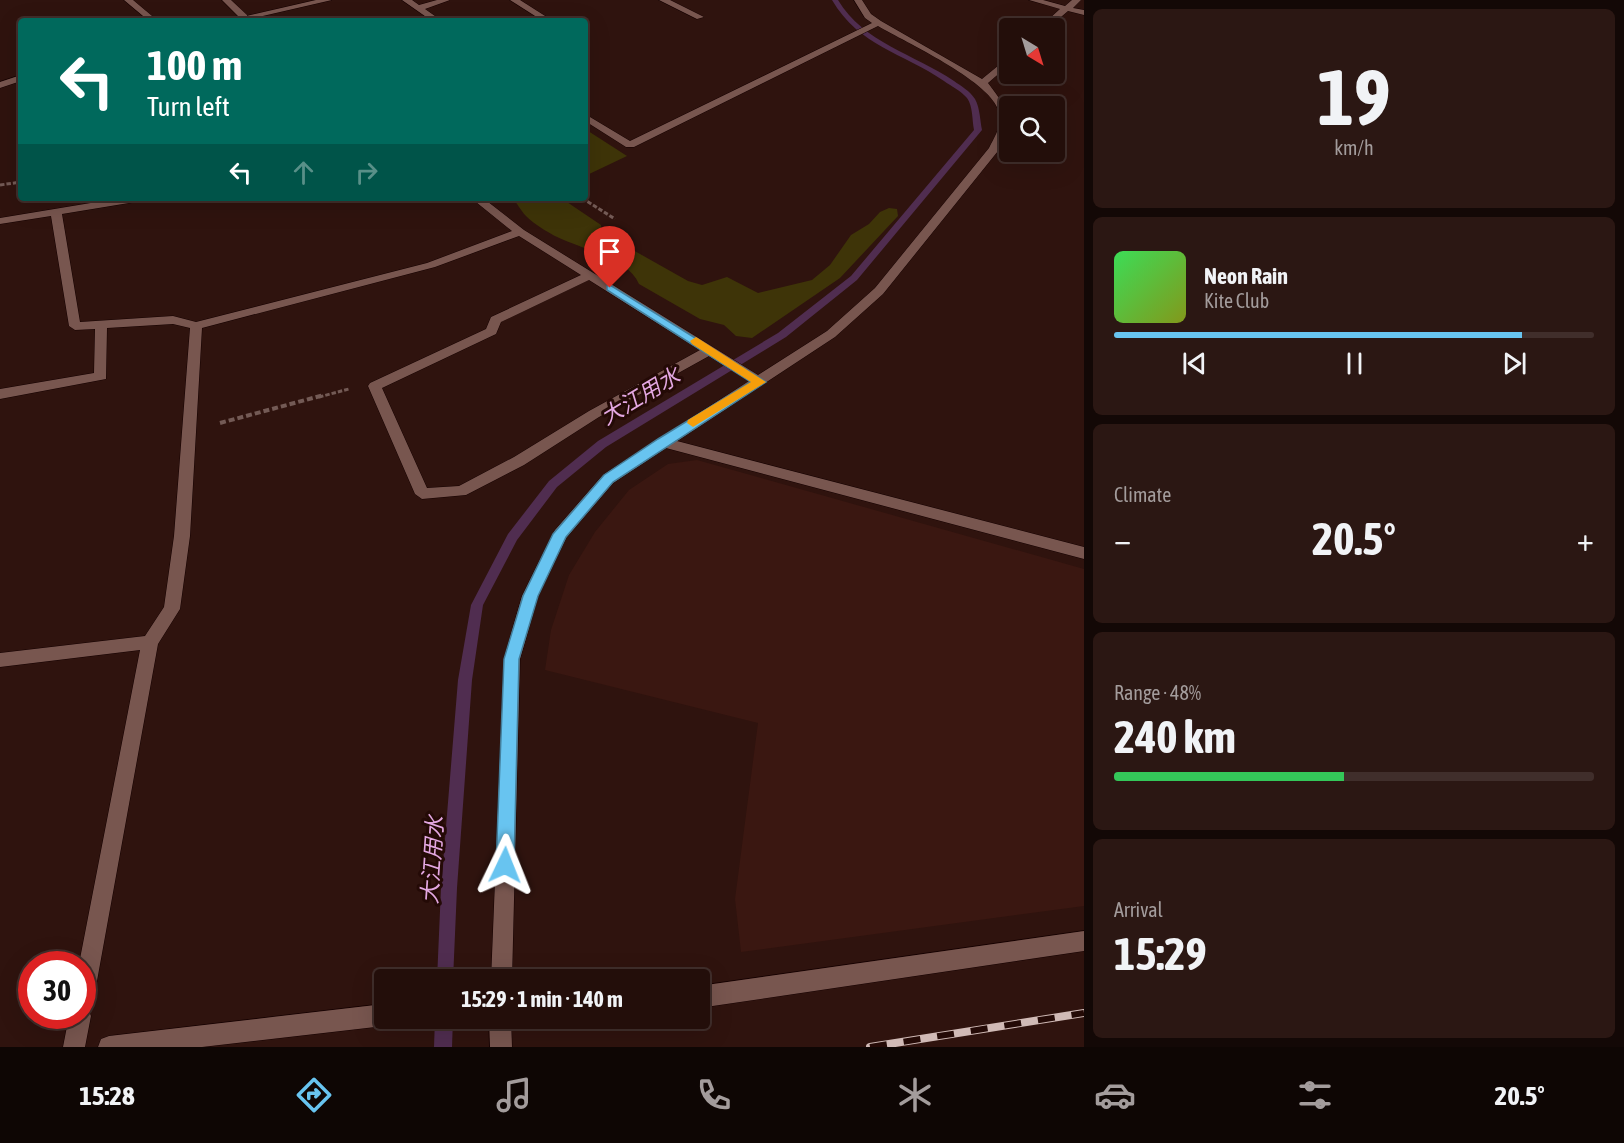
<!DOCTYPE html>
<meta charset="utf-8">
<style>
:root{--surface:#230e0a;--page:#2b1713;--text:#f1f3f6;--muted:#a39c9c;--line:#402e2b;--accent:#68c4f0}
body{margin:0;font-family:"Asap Condensed","Noto Sans JP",sans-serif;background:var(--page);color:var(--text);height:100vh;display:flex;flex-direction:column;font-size:22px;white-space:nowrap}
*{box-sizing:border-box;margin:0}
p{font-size:20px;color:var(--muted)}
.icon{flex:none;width:33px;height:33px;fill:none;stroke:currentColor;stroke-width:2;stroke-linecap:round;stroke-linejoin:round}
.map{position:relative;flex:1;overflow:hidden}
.drawer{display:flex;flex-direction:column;gap:9px;padding:9px;background:#130806;width:540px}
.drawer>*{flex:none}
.banner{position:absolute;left:18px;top:18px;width:570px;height:183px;border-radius:6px;box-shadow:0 6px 24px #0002,0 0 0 2px var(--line);background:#00695c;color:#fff;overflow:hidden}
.needle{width:39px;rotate:142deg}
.controls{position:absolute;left:999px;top:18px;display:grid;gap:12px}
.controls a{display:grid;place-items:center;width:66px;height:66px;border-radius:6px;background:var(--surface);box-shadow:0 6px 24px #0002,0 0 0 2px var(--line);font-size:30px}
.speed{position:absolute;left:18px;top:951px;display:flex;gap:12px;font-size:30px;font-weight:700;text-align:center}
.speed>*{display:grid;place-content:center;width:78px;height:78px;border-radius:50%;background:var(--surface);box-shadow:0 6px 24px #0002,0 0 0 2px var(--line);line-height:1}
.speed .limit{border:9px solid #d22;background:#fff;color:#111}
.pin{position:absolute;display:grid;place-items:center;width:51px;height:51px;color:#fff;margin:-62px -26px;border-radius:50% 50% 50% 0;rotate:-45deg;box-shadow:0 0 6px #0007}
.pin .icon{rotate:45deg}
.me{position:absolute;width:66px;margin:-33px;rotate:2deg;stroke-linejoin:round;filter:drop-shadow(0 0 4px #0008)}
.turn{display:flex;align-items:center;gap:21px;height:126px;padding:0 30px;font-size:27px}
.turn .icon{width:78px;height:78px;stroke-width:2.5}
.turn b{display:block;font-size:42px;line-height:51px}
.lanes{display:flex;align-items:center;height:57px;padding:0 30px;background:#0003;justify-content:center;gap:30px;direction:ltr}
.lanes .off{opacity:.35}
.big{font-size:45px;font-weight:700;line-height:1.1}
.drawer .card{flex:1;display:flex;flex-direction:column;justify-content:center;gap:9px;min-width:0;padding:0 21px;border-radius:9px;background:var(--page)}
.drawer .dial{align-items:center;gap:0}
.dial b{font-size:78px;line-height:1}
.song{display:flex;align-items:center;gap:18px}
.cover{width:72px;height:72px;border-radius:9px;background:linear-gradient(135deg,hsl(130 70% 55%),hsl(70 70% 35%))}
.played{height:6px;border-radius:3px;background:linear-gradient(90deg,var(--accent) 85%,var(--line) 85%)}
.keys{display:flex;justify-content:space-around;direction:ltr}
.heat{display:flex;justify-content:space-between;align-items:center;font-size:33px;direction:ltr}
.charge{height:9px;border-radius:4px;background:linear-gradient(90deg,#34c759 48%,var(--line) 0)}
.trip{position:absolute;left:374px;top:969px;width:336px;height:60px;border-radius:6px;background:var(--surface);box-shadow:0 6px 24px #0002,0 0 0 2px var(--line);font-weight:700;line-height:60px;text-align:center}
.dock{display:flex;height:96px;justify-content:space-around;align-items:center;background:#0e0604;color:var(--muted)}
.dock .icon{width:42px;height:42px}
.dock .current{color:var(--accent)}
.dock b{font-size:27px;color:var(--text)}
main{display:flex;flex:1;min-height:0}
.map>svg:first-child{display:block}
.built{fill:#3a1711}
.green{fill:#3e3408}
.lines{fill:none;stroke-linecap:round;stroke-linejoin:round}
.stream{fill:#502d50;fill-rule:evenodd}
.service-casing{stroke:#150100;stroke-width:1}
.minor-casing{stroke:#150100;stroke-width:1}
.tertiary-casing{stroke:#150100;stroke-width:1}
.path-far1{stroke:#735a55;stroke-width:3;stroke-dasharray:4.5 2;stroke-linecap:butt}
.path{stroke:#735a55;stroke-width:4;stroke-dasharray:6 3;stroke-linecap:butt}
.service{fill:#78564f;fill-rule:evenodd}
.minor{fill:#78564f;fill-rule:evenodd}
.tertiary{fill:#78564f;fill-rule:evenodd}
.rail-casing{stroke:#d0bab6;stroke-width:8}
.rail{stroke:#240a06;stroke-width:6;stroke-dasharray:17;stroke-linecap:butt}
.route{fill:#68c4f0;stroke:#447f9c;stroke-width:1.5}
.slow{fill:#f59e0b}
.labels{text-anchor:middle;stroke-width:6;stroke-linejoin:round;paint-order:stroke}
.water-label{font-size:22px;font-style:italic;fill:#e3a7e1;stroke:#240a06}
</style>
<main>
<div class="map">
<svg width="1084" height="1047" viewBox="0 0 1084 1047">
<rect width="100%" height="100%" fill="#2f130e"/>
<polygon class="built" points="697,460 1084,569 1084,906 741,952 735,899 758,723 545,670 551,630 569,575 595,532 629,490 668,464"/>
<g class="green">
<polygon points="585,129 627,156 585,176"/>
<path d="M511 198H561L601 225V232L688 281 702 285 727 277 758 293 812 280 830 265 851 235 869 224 880 212 889 208 897 209 898 216 840 278 752 338 736 336 724 325 700 319 639 284C626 254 574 249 548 232 541 228 532 222 526 216 520 210 518 203 511 198Z"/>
</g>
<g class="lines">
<g class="stream">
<path d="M832 0H838C864 43 914 54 954 81 961 86 970 91 975 99 980 108 980 120 982 130L857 280 786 337 606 447 557 487 517 540 483 605 472 680 457 888 453 980H437L441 888 458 680 471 605 508 534 549 481 598 441 778 333 851 276 974 130C972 120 973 106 967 98 961 91 951 86 944 81 903 53 859 46 832 0Z"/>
<polygon points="435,1018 453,1018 452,1047 434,1047"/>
</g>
<g class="service-casing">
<g id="service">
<polygon points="222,0 231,0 247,15 247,19 241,19"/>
<polygon points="510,0 520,0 553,21 543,21"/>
<polygon points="659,0 670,0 704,17 697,19"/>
</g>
</g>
<g class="minor-casing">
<g id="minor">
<polygon points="124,0 133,0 158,21 149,21"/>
<polygon points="316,0 332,0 241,21 225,21"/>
<polygon points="402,0 412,0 419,5 437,0 450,0 425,9 442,21 432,21"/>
<path d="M854 0H862L871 14 881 21 982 79 1010 56V64L988 83C1009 111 1016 119 998 151L883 294 835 337 677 441 1084 547V559L666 448 613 483 566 538 538 596 520 659 512 980H491L504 659 522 596 555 530 603 475 749 381 709 356 599 417 524 465 466 495 422 499 415 494 368 386 370 383 486 329 491 317 581 275 519 236 435 267 202 328 190 536 180 609 158 644 93 1003 89 1011 91 1016 85 1047H63L69 1016H82V964H79L140 650 0 667V653L145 636 164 607 174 536 190 328 173 324 107 328 106 379 0 399V389L94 373 95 329 75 330 69 326 51 216 0 224V218L121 198H146L141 201 62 214 80 322 173 316 196 322 427 263 512 231 471 198H483L524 230 758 375 827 331 875 288 989 148C995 136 1004 123 998 109 986 79 907 43 878 26L634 147H626L585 121V114L630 141 872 23 865 18ZM589 280 700 350 589 411 514 457 459 486 427 488 382 388 496 334 501 322Z"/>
<polygon points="1029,0 1043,0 1065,6 1072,0 1081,0 1073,8 1084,10 1084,15 1068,11 1048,28 1039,28 1060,9"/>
<polygon points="21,75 21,81 0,88 0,82"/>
<polygon points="489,1018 511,1018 512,1047 490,1047"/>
</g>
</g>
<g class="tertiary-casing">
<g id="tertiary">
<polygon points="1084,931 1084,951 699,1008 699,986"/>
<polygon points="384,1004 384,1018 393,1018 392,1023 384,1026 202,1047 98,1047 101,1039 109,1036"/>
</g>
</g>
<g class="path-far1">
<polyline points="0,185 21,182"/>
<polyline points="582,198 615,219"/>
<polyline points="319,397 349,389"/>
</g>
<polyline class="path" points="220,423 324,395"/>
<use href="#service" class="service"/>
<use href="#minor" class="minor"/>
<use href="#tertiary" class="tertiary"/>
<g class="rail-casing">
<polyline id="rail" points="870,1047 1084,1013"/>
</g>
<use href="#rail" class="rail"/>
</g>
<polygon class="route" points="610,285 766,382 613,482 566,537 538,596 519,659 514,865 511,871 505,874 499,871 496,865 504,659 523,596 553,534 604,475 658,439 751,382 607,290 607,286"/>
<polygon class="slow" points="696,337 766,382 693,427 687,423 688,420 751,382 692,344 690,341"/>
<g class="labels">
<g class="water-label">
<text transform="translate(640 396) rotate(-31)" y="8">大江用水</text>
<text transform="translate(432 860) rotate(-86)" y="8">大江用水</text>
</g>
</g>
</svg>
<div class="controls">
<a><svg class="needle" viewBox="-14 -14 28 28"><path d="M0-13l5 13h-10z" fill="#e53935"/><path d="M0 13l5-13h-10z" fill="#a39c9c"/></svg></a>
<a><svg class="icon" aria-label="search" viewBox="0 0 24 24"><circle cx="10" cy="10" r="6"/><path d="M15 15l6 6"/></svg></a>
</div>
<div class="speed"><div class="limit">30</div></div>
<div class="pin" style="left:610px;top:288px;background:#d93025"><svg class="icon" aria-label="arrive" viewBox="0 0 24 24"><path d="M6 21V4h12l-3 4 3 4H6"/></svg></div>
<svg class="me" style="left:505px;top:865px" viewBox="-20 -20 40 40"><path d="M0-17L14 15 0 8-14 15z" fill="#68c4f0" stroke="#fff" stroke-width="4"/></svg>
<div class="trip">15:29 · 1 min · 140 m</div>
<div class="banner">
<div class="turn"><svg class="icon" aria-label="left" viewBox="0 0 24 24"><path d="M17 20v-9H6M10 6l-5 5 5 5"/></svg><div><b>100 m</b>Turn left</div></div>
<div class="lanes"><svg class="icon" aria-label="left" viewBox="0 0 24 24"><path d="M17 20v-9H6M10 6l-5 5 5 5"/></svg><svg class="icon off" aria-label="ahead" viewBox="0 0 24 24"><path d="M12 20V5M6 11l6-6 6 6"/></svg><svg class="icon off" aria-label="right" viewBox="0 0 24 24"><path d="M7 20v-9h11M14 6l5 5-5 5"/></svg></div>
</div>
</div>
<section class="drawer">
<div class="card dial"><b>19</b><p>km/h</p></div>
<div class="card">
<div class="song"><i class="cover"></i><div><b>Neon Rain</b><p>Kite Club</p></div></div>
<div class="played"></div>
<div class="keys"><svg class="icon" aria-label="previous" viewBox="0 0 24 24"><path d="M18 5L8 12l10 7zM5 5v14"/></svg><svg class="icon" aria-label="pause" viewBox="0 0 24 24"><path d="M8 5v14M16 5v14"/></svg><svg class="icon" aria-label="next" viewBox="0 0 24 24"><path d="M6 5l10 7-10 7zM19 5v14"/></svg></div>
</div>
<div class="card"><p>Climate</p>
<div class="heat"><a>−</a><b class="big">20.5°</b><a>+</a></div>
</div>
<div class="card"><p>Range · 48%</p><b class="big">240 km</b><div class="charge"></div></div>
<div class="card"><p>Arrival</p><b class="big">15:29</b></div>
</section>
</main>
<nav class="dock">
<b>15:28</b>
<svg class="icon current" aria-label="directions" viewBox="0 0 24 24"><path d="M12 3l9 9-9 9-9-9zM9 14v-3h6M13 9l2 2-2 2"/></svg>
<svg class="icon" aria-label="music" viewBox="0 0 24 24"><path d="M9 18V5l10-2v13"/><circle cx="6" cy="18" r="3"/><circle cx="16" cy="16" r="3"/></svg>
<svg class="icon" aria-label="phone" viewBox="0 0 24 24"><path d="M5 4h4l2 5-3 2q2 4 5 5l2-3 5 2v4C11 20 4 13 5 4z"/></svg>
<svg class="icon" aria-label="climate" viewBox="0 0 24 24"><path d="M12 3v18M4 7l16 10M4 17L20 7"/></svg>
<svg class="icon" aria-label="car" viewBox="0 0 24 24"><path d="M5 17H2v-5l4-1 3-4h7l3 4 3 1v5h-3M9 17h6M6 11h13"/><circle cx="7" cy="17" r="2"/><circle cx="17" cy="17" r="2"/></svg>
<svg class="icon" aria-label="filters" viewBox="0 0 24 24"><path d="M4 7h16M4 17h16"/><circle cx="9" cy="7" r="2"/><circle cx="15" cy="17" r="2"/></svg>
<b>20.5°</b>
</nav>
